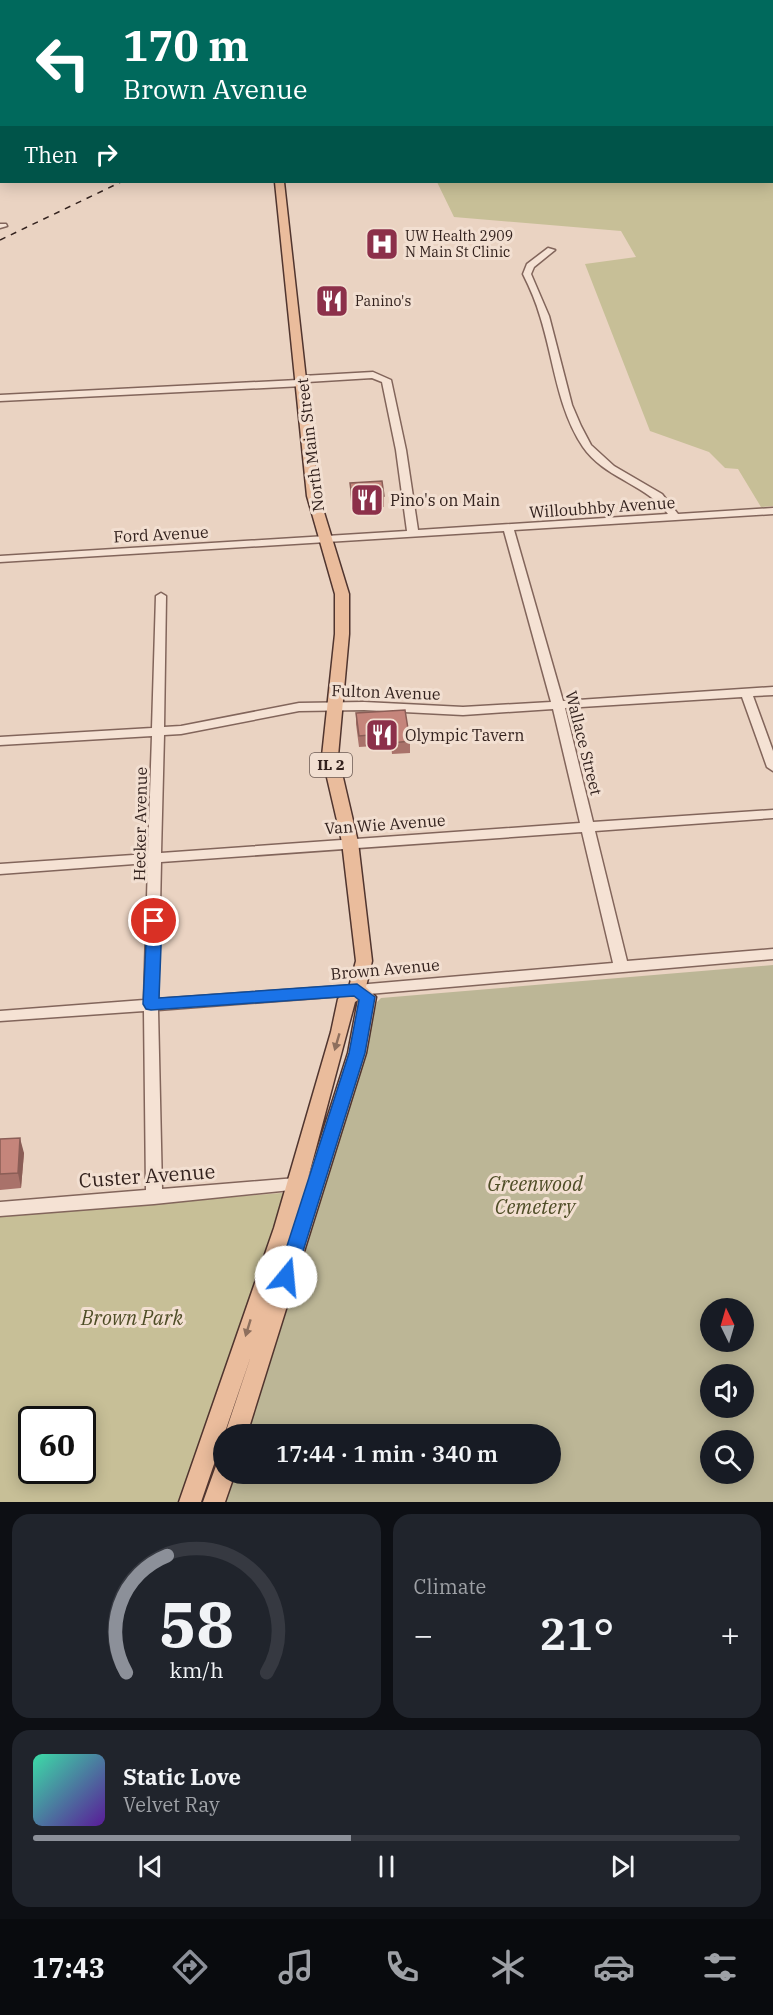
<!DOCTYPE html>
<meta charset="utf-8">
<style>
:root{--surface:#171b24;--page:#20242c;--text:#f1f3f6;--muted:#9ea1a6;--line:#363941;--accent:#8c9099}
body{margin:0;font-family:"IBM Plex Serif",serif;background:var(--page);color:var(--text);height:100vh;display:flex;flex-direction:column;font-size:22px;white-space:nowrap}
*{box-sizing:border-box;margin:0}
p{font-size:20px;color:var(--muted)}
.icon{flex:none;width:33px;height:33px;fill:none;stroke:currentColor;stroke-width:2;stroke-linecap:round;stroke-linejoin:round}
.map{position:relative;height:1502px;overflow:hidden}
.drawer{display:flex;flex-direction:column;gap:12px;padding:12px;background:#0d0f14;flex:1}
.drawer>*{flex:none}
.banner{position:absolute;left:0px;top:0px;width:774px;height:183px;box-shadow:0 3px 15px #0003;background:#00695c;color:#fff;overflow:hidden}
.needle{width:39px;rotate:355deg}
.fabs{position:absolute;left:700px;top:1298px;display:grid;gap:12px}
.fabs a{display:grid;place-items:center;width:54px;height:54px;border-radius:50%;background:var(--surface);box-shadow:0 3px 15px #0003;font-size:30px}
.speed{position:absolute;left:18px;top:1406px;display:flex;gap:12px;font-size:30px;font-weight:700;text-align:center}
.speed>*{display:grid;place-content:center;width:78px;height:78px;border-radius:50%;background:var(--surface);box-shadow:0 3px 15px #0003;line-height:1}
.speed .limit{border:3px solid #111;border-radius:9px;background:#fff;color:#111}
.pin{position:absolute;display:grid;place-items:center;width:51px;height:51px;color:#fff;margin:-26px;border:3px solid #fff;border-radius:50%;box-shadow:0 2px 6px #0007}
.me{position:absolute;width:66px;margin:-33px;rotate:17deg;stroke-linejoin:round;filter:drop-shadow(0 0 4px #0008)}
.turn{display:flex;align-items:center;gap:21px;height:126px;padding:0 24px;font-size:27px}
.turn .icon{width:78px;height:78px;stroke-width:2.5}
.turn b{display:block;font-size:42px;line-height:51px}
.then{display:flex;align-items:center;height:57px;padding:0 24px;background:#0003;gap:12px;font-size:22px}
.big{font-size:45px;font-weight:600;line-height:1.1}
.drawer .tile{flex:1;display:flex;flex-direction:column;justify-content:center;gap:9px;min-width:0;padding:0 21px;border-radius:18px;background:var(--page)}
.drawer .dial{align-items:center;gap:0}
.dial svg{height:156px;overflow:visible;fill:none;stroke:var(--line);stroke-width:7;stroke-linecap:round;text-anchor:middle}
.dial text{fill:var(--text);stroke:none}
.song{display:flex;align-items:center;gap:18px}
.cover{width:72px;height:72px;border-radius:9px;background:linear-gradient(135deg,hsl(160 70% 55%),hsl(270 70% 35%))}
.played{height:6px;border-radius:3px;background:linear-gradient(90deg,var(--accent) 45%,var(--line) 45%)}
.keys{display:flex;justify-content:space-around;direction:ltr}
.heat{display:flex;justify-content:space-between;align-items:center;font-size:33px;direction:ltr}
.drawer .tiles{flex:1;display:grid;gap:12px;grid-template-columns:1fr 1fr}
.tile:last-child{grid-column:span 2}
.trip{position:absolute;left:213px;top:1424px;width:348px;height:60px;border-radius:30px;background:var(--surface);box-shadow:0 3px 15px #0003;font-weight:600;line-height:60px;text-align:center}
.dock{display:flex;height:96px;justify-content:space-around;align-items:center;background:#090b0e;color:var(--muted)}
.dock .icon{width:42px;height:42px}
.dock .selected{color:var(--accent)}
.dock b{font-size:27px;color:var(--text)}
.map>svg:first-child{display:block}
.green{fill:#c7bf97;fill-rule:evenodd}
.cemetery{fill:#bcb696;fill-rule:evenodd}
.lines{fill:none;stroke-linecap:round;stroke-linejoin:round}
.minor-casing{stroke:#82655b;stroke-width:3}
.major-casing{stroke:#50352f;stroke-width:3}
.minor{fill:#f5e2d4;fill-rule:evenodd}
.major{fill:#eabc9c;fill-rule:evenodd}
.rail{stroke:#33221e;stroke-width:1.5;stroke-dasharray:6 6;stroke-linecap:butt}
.wall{fill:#a9726a}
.shaded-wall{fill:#8a5d56}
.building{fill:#c5857b;stroke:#8a5d56;stroke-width:1.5}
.oneway{fill:#8e6f5d}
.route{fill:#1a73e8;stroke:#114b97;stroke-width:1.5}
.labels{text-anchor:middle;stroke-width:6;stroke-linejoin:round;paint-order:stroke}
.far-poi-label{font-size:14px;fill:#33221e;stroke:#f2dfd1;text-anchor:start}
.shield{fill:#f2dfd1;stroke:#6c5b54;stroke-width:1.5}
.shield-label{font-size:15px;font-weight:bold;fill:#33221e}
.street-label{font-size:16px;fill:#33221e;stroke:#f2dfd1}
.poi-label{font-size:16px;fill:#33221e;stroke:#f2dfd1;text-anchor:start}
.near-street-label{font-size:20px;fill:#33221e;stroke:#f2dfd1}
.near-park-label{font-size:20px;font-style:italic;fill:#4e4d26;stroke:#f2dfd1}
</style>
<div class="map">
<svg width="773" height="1502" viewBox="0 0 773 1502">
<rect width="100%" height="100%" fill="#ead3c2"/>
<g class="green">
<polygon points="511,0 747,0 748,1 507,1"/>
<polygon points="773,34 773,506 761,507 738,469 725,468 709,452 650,431 585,264 636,257 621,231 454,217 437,182 772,182"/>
<path d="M281 1193 288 1194 190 1502H0V1216ZM32 1419H82V1470H32Z"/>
</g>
<path class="cemetery" d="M773 965V1502H222L231 1473H550V1434H243L377 1002 381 998ZM711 1308H744V1341H711ZM711 1374H744V1407H711ZM711 1440H744V1473H711Z"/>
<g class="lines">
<g class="minor-casing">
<g id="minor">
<rect x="54" y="0" width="6" height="2"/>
<polygon points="70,0 111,0 65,2"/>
<rect x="153" y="0" width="6" height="2"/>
<polygon points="503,0 510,0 501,2"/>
<rect x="0" y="2" width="2" height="4"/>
<rect x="0" y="47" width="2" height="4"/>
<rect x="0" y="93" width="2" height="4"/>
<rect x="0" y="176" width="2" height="4"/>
<polygon points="0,224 6,224 7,226 0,228"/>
<path d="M548 248 555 250 534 267 531 274 549 316 572 405 581 426 591 445 614 466 662 494 678 514 773 508V514L514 530 563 701 773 687V695L753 696 773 751V771L767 767 742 697 565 708 593 822 773 810V818L595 831 627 961 773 949V959L357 995 158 1010 162 1189 296 1178 301 1179 304 1184 301 1189 154 1204 0 1216V1202L146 1190 144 1011 0 1021V1011L144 1000 148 863 0 874V864L148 854 152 736 0 745V737L152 728 156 596 161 593 166 596 164 727 181 726 299 703 364 702 463 707 551 702 504 531 0 562V556L407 531 396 450 382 382 372 378 307 382 306 385 303 386 0 401V395L298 380 299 377 302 376 373 372 391 380 406 450 418 530 668 514C646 484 604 478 583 447 557 408 554 360 540 316 536 302 530 288 523 274L527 264ZM553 709 580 823 161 853 164 735 181 734 299 711 364 710 463 715ZM582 832 613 963 357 985 158 999 161 862Z"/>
</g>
</g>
<g class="major-casing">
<g id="major">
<rect x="254" y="0" width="8" height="2"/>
<path d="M275 182H284L319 496 349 594V634L338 756 358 842 372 961 366 987 376 997 366 1053 247 1434H225L251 1356 201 1502H179L274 1228 331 1032 338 999 349 987 356 961 342 842 322 756 335 634V594L307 496ZM358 1000 348 1053 308 1178 355 1002Z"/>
<polygon points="224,1463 224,1473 235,1473 225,1502 203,1502 216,1466"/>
</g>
</g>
<use href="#minor" class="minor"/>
<use href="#major" class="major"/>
<g class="rail">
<polyline points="491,2 495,0"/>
<polyline points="0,240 121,182"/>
</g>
</g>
<g class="wall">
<polygon points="350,483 384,496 384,507 352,509 350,494"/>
<polygon points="356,713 410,741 410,753 392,754 391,745 359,747 356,724"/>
<polygon points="0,1139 24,1153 21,1188 0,1190"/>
</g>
<polygon class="shaded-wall" points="20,1138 24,1153 21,1188 18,1173"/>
<g class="building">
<polygon points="382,481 384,496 352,498 350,483"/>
<polygon points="405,710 410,741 392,743 391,733 359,736 356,713"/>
<polygon points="20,1138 18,1173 0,1174 0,1139"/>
</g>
<defs><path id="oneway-solid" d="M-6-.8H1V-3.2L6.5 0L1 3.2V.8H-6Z" transform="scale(1.5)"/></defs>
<g class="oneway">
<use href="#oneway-solid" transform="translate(337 1042) rotate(106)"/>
<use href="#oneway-solid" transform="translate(248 1328) rotate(107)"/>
</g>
<polygon class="route" points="154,915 162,921 159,998 357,984 375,997 365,1053 295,1277 292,1282 286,1285 279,1282 277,1277 349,1053 359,1000 354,996 151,1010 146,1009 143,1004 147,921"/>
<defs>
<g id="hospital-square" transform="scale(1.725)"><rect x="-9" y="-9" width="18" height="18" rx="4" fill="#8c304a" stroke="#f2dfd1"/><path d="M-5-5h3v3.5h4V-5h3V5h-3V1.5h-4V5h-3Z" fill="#fff"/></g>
<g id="restaurant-square" transform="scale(1.725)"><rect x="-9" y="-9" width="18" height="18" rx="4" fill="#8c304a" stroke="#f2dfd1"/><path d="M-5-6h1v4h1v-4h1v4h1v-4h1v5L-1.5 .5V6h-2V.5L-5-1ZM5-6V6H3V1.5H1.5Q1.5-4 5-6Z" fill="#fff"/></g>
</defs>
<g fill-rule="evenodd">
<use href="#hospital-square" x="382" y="244"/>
<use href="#restaurant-square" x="332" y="301"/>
<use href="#restaurant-square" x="367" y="500"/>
<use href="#restaurant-square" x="382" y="735"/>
</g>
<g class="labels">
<g class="far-poi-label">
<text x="405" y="241">UW Health 2909<tspan x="405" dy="16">N Main St Clinic</tspan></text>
<text x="355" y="306">Panino's</text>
</g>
<rect class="shield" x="310" y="753" width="42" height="24" rx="4.5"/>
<g class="shield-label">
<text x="331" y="770">IL 2</text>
</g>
<g class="street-label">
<text transform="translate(310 445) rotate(-97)" y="6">North Main Street</text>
<text transform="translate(602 507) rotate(-4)" y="6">Willoubhby Avenue</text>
<text transform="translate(161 534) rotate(-3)" y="6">Ford Avenue</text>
<text transform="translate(386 692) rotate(2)" y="6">Fulton Avenue</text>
<text transform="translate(584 743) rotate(76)" y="6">Wallace Street</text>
<text transform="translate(140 824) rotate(-89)" y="6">Hecker Avenue</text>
<text transform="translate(385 824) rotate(-4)" y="6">Van Wie Avenue</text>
<text transform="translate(385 969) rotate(-5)" y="6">Brown Avenue</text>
</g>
<g class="poi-label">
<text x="390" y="506">Pino's on Main</text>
<text x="405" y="741">Olympic Tavern</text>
</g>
<g class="near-street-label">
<text transform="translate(147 1176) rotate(-4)" y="7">Custer Avenue</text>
</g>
<g class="near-park-label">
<text x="535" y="1191">Greenwood<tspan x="535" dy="23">Cemetery</tspan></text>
<text x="132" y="1325">Brown Park</text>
</g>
</g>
</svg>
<div class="fabs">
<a><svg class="needle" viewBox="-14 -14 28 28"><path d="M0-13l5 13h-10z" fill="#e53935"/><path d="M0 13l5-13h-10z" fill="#9ea1a6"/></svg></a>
<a><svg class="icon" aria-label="sound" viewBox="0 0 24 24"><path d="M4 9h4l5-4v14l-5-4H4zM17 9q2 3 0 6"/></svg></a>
<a><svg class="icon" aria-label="search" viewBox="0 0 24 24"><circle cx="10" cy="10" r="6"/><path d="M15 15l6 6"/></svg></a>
</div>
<div class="speed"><div class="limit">60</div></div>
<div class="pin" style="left:154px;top:921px;background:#d93025"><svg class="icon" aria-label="arrive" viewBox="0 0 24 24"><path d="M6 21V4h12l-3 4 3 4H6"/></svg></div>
<svg class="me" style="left:286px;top:1277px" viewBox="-20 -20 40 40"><circle r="19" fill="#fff"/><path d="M0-13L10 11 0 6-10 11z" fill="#1a73e8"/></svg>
<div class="trip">17:44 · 1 min · 340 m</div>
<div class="banner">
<div class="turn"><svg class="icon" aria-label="left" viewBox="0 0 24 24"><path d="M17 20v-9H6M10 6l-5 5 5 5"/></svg><div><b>170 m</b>Brown Avenue</div></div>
<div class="then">Then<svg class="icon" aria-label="right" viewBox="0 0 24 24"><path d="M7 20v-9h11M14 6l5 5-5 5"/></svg></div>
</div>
</div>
<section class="drawer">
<div class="tiles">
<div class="tile dial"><svg viewBox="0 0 100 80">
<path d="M14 69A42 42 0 1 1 86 69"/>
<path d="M14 69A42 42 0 0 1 35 9" stroke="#8c9099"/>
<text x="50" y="56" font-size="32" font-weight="700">58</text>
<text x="50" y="72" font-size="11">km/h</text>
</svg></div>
<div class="tile"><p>Climate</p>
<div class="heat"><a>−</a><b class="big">21°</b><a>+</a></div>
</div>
<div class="tile">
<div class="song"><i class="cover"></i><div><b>Static Love</b><p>Velvet Ray</p></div></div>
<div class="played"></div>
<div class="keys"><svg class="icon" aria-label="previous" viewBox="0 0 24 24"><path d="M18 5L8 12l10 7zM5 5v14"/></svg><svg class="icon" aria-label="pause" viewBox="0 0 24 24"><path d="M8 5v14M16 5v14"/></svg><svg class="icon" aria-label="next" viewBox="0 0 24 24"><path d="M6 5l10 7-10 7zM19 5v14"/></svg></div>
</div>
</div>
</section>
<nav class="dock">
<b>17:43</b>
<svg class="icon selected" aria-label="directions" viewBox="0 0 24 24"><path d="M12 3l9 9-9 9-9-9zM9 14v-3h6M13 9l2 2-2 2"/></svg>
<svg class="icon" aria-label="music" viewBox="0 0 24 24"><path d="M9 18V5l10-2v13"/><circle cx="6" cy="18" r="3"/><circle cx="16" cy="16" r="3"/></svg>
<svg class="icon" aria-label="phone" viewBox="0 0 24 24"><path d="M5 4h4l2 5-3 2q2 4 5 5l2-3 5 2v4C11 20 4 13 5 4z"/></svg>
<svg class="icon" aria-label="climate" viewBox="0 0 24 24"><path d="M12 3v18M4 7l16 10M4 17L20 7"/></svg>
<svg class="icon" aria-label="car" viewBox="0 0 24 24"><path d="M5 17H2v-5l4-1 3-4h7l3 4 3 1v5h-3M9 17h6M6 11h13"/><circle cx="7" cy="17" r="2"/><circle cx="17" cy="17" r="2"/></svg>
<svg class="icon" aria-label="filters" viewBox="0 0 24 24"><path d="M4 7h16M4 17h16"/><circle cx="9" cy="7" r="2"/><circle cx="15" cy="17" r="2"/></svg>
</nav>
